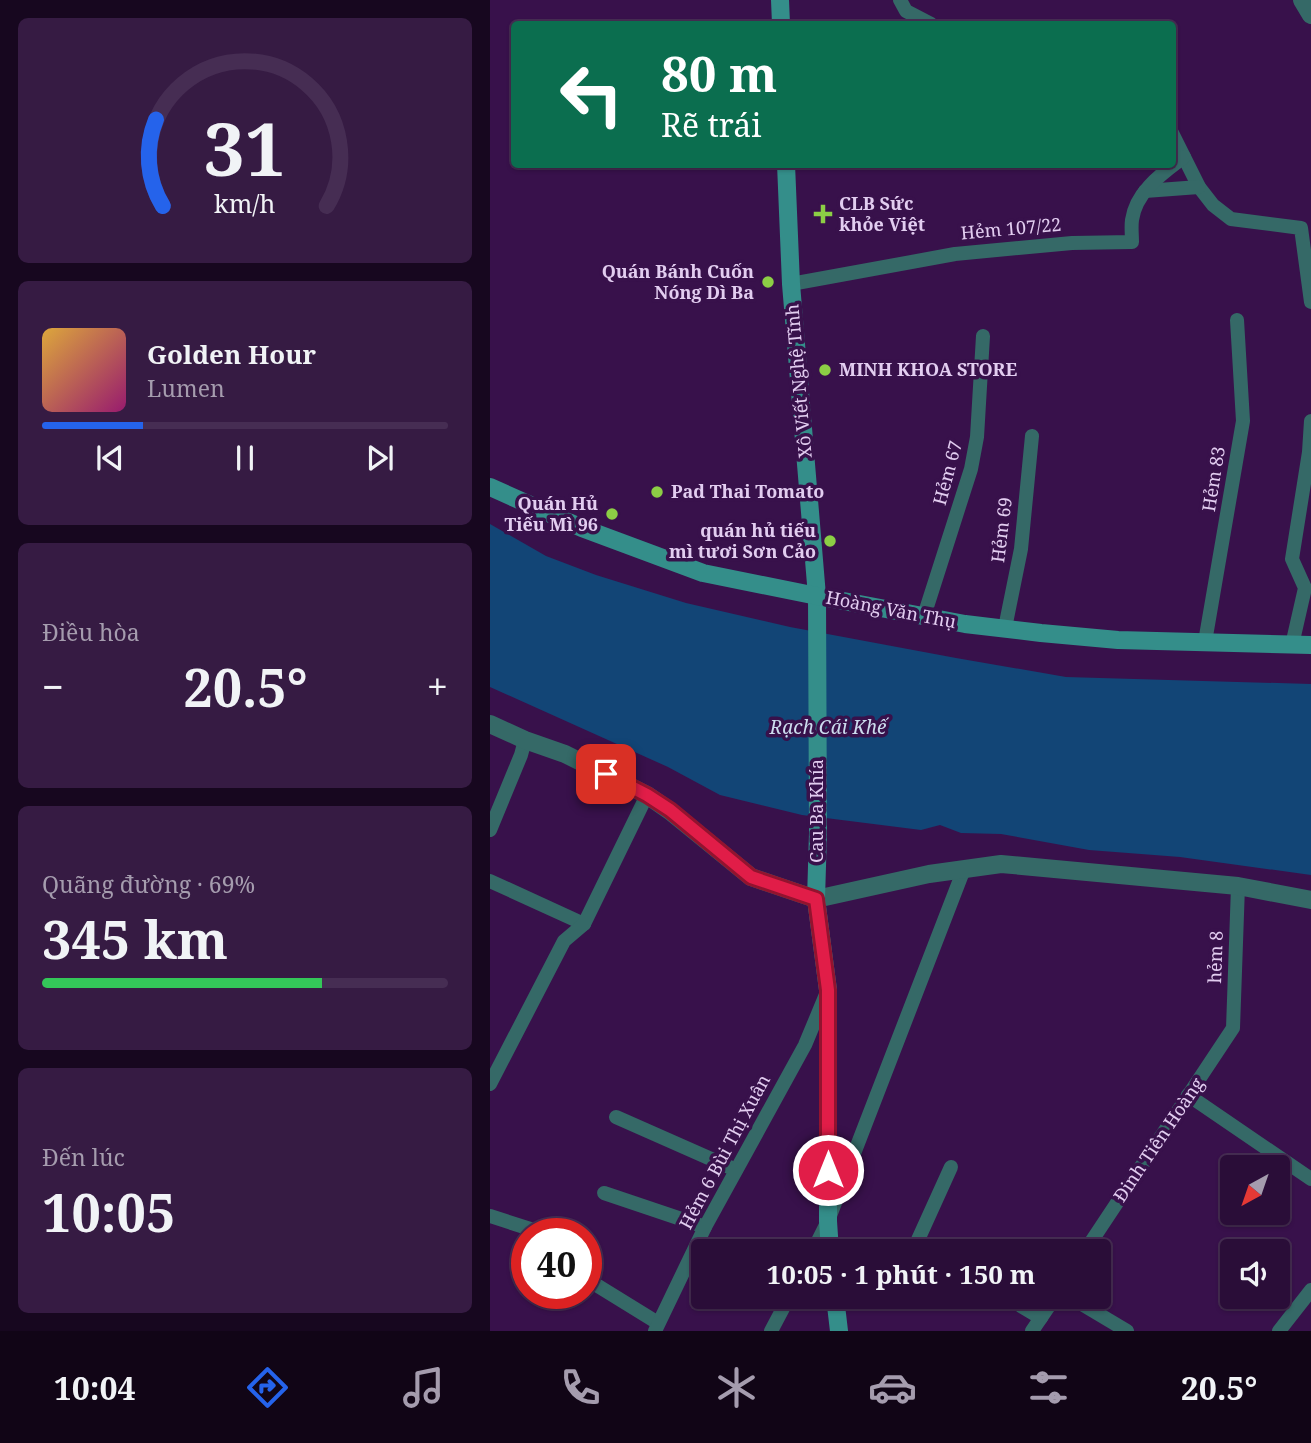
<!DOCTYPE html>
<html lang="vi">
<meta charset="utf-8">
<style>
:root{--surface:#2a0d38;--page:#361b43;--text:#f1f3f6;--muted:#a59cae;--line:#462d53;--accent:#2563eb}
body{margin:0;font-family:"Noto Serif",serif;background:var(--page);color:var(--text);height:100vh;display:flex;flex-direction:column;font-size:26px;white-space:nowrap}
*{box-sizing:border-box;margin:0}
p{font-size:23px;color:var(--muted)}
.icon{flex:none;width:38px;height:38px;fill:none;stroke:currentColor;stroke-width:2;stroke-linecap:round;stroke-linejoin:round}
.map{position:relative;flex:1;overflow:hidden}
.drawer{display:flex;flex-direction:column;gap:18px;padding:18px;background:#17071f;width:490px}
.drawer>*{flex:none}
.hud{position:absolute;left:21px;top:21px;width:665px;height:147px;border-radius:7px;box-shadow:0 2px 5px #0004,0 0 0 2px var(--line);background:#0b6e4f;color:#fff;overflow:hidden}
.needle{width:46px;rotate:220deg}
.fabs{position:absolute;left:730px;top:1155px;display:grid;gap:14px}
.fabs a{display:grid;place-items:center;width:70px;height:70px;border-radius:7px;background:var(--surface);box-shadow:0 2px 5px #0004,0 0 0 2px var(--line);font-size:35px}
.speed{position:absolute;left:21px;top:1218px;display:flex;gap:14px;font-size:35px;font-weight:700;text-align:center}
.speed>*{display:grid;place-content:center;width:91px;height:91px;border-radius:50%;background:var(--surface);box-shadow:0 2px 5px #0004,0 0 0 2px var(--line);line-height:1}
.speed .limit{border:10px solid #d22;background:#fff;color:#111}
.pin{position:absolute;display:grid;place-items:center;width:60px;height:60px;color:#fff;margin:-30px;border-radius:14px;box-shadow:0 4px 10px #0006}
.me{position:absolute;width:77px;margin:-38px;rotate:0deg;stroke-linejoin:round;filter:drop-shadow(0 0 5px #0008)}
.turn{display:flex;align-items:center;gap:24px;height:147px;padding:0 35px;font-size:32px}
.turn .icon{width:91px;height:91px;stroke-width:2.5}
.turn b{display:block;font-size:49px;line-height:60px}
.big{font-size:52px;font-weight:700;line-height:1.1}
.drawer .tile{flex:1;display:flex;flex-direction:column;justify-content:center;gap:10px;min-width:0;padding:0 24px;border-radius:10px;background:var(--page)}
.drawer .dial{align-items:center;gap:0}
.dial svg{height:182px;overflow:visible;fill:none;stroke:var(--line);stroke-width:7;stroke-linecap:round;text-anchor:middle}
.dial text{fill:var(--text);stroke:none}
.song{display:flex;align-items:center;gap:21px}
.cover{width:84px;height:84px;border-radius:10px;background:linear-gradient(135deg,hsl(40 70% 55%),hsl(320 70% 35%))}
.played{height:7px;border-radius:4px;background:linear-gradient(90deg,var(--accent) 25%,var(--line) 25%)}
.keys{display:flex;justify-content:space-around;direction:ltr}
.heat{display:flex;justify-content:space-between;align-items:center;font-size:38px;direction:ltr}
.charge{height:10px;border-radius:5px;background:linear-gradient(90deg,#34c759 69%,var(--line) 0)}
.trip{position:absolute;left:201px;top:1239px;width:420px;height:70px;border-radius:7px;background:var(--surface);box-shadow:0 2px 5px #0004,0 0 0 2px var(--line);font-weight:700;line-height:70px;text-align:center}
.dock{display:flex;height:112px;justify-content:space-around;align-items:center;background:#110516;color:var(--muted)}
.dock .icon{width:49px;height:49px}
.dock .selected{color:var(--accent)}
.dock b{font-size:32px;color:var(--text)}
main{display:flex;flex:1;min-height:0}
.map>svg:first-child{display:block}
.water{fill:#124576}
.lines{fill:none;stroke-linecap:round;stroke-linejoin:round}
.lane{stroke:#356967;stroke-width:14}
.street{stroke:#356967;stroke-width:18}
.secondary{stroke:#348e8a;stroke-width:18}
.route-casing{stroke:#92132f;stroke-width:18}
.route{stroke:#e11d48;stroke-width:12}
.poi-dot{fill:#8cce45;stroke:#38114b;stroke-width:2.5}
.labels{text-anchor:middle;stroke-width:7;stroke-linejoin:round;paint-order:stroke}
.poi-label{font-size:18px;font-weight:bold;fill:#e2cdf0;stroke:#38114b;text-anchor:start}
.street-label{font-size:18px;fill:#e2cdf0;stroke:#38114b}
.water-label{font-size:19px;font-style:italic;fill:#ccdcee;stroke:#38114b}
</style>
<main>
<section class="drawer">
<div class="tile dial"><svg viewBox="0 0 100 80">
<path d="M14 69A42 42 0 1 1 86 69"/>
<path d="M14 69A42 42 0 0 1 11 31" stroke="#2563eb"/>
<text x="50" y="56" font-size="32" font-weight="700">31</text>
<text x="50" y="72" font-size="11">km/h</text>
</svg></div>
<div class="tile">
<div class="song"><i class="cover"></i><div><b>Golden Hour</b><p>Lumen</p></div></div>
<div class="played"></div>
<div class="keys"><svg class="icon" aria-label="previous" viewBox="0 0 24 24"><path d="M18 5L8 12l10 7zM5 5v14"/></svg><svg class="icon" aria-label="pause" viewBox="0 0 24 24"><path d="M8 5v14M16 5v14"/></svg><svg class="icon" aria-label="next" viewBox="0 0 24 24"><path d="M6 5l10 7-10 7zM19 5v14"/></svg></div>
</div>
<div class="tile"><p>Điều hòa</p>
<div class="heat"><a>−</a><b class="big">20.5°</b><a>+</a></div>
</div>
<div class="tile"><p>Quãng đường · 69%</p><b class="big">345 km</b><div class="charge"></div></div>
<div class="tile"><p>Đến lúc</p><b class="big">10:05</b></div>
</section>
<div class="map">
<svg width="821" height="1331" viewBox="0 0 821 1331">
<rect width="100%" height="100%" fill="#38114b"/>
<polygon class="water" points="0,524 56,556 106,575 196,603 300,627 466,658 576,677 821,684 821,875 690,857 599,850 511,834 471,833 450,825 431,830 312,815 230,795 178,767 0,687"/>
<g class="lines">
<g class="lane">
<polyline points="410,0 416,11 441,24"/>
<polyline points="682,133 709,187 723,205 741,219 811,228 821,302"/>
<polyline points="655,191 709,187"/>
<path d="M301 284 465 254 582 243 642 242C642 235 641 227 642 220 646 191 673 173 694 157"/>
<polyline points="434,616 481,469 487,437 493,336"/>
<polyline points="515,628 531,549 542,436"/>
<polyline points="715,642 753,421 747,320"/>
<polyline points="802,645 815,588 802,559 819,452 821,421"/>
<polyline points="0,830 31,755 35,740"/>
<polyline points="0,881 94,924"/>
<polyline points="0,1084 74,941 94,924 157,795"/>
<polyline points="698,1095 821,1179"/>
<polyline points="126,1117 246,1170"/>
<polyline points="114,1193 215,1227"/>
<polyline points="0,1216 56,1234"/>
<polyline points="427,1242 461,1167"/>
<polyline points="323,1251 338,1221 474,869"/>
<polyline points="420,1251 427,1242 442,1251"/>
<polyline points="595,1251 743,1028 748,886"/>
<polyline points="96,1277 108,1286 168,1323"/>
<polyline points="516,1297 551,1318"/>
<polyline points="580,1297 637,1331"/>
<polyline points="165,1331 215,1227 315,1045 337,992"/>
<polyline points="281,1331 299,1297"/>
<polyline points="542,1331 565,1297"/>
<polyline points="789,1331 821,1290"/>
</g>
<g class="street">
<polyline points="812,0 821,15"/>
<polyline points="0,724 35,740 75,754 157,795 180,811 261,877 326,899 439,874 511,864 748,886 821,900"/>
</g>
<g class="secondary">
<polyline points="290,0 291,24"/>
<polyline points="296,164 301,284 327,596 328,833 326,899 338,990 338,1221 340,1251"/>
<polyline points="0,487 92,528 213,573 327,596 475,624 551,633 628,640 821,645"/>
<polyline points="345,1297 349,1331"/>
</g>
</g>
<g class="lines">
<g class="route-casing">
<polyline id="route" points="116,774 157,795 180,810 261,877 326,899 338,990 338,1170"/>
</g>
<use href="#route" class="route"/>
</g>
<g class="poi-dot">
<path d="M329.5 203.5h7v7h7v7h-7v7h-7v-7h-7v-7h7z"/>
<circle cx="278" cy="282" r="7"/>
<circle cx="335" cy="370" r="7"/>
<circle cx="167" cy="492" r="7"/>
<circle cx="122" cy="514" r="7"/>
<circle cx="340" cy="541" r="7"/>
</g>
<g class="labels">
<g class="poi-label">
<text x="349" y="210">CLB Sức<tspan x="349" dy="21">khỏe Việt</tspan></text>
<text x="264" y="278" text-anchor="end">Quán Bánh Cuốn<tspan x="264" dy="21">Nóng Dì Ba</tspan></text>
<text x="349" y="376">MINH KHOA STORE</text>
<text x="181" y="498">Pad Thai Tomato</text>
<text x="108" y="510" text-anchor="end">Quán Hủ<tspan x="108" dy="21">Tiếu Mì 96</tspan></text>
<text x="326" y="537" text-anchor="end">quán hủ tiếu<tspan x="326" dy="21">mì tươi Sơn Cảo</tspan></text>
</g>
<g class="street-label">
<text transform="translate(521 229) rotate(-5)" y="6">Hẻm 107/22</text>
<text transform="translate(309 381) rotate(-95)" y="6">Xô Viết Nghệ Tĩnh</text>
<text transform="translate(458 473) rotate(-75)" y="6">Hẻm 67</text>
<text transform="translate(724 479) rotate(-81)" y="6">Hẻm 83</text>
<text transform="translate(512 530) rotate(-83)" y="6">Hẻm 69</text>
<text transform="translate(401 610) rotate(11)" y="6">Hoàng Văn Thụ</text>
<text transform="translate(327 811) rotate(-90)" y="6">Cau Ba Khía</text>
<text transform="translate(726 957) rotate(-88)" y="6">hẻm 8</text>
<text transform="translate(669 1140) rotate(-56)" y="6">Đinh Tiên Hoàng</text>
<text transform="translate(235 1152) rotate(-62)" y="6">Hẻm 6 Bùi Thị Xuân</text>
</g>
<g class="water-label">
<text x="338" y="734">Rạch Cái Khế</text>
</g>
</g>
</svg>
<div class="fabs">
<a><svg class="needle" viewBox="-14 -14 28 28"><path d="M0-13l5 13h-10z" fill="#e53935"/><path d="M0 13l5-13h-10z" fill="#a59cae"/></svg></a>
<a><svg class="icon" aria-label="sound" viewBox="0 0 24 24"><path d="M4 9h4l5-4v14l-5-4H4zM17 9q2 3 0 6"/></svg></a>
</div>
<div class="speed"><div class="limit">40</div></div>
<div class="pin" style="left:116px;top:774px;background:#d93025"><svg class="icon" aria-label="arrive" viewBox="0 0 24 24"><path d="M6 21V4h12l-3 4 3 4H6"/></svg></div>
<svg class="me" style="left:338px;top:1170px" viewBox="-20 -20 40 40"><circle r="17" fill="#e11d48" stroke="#fff" stroke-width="3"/><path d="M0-11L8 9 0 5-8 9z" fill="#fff"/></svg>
<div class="trip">10:05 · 1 phút · 150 m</div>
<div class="hud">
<div class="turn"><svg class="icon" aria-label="left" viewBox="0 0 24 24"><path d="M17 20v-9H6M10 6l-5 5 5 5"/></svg><div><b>80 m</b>Rẽ trái</div></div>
</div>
</div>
</main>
<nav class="dock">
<b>10:04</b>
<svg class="icon selected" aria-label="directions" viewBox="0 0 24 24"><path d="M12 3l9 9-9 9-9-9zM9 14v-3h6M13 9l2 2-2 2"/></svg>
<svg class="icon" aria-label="music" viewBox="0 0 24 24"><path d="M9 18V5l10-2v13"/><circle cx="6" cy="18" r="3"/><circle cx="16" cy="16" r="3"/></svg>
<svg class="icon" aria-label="phone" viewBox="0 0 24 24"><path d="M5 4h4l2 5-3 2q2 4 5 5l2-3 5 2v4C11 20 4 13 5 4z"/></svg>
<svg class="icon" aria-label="climate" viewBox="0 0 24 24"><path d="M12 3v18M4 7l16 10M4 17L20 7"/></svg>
<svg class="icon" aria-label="car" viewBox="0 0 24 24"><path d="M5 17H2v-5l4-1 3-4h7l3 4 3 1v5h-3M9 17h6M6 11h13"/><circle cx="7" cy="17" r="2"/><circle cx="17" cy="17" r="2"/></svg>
<svg class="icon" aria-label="filters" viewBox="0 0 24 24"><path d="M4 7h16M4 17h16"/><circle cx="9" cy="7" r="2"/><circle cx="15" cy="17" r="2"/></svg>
<b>20.5°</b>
</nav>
